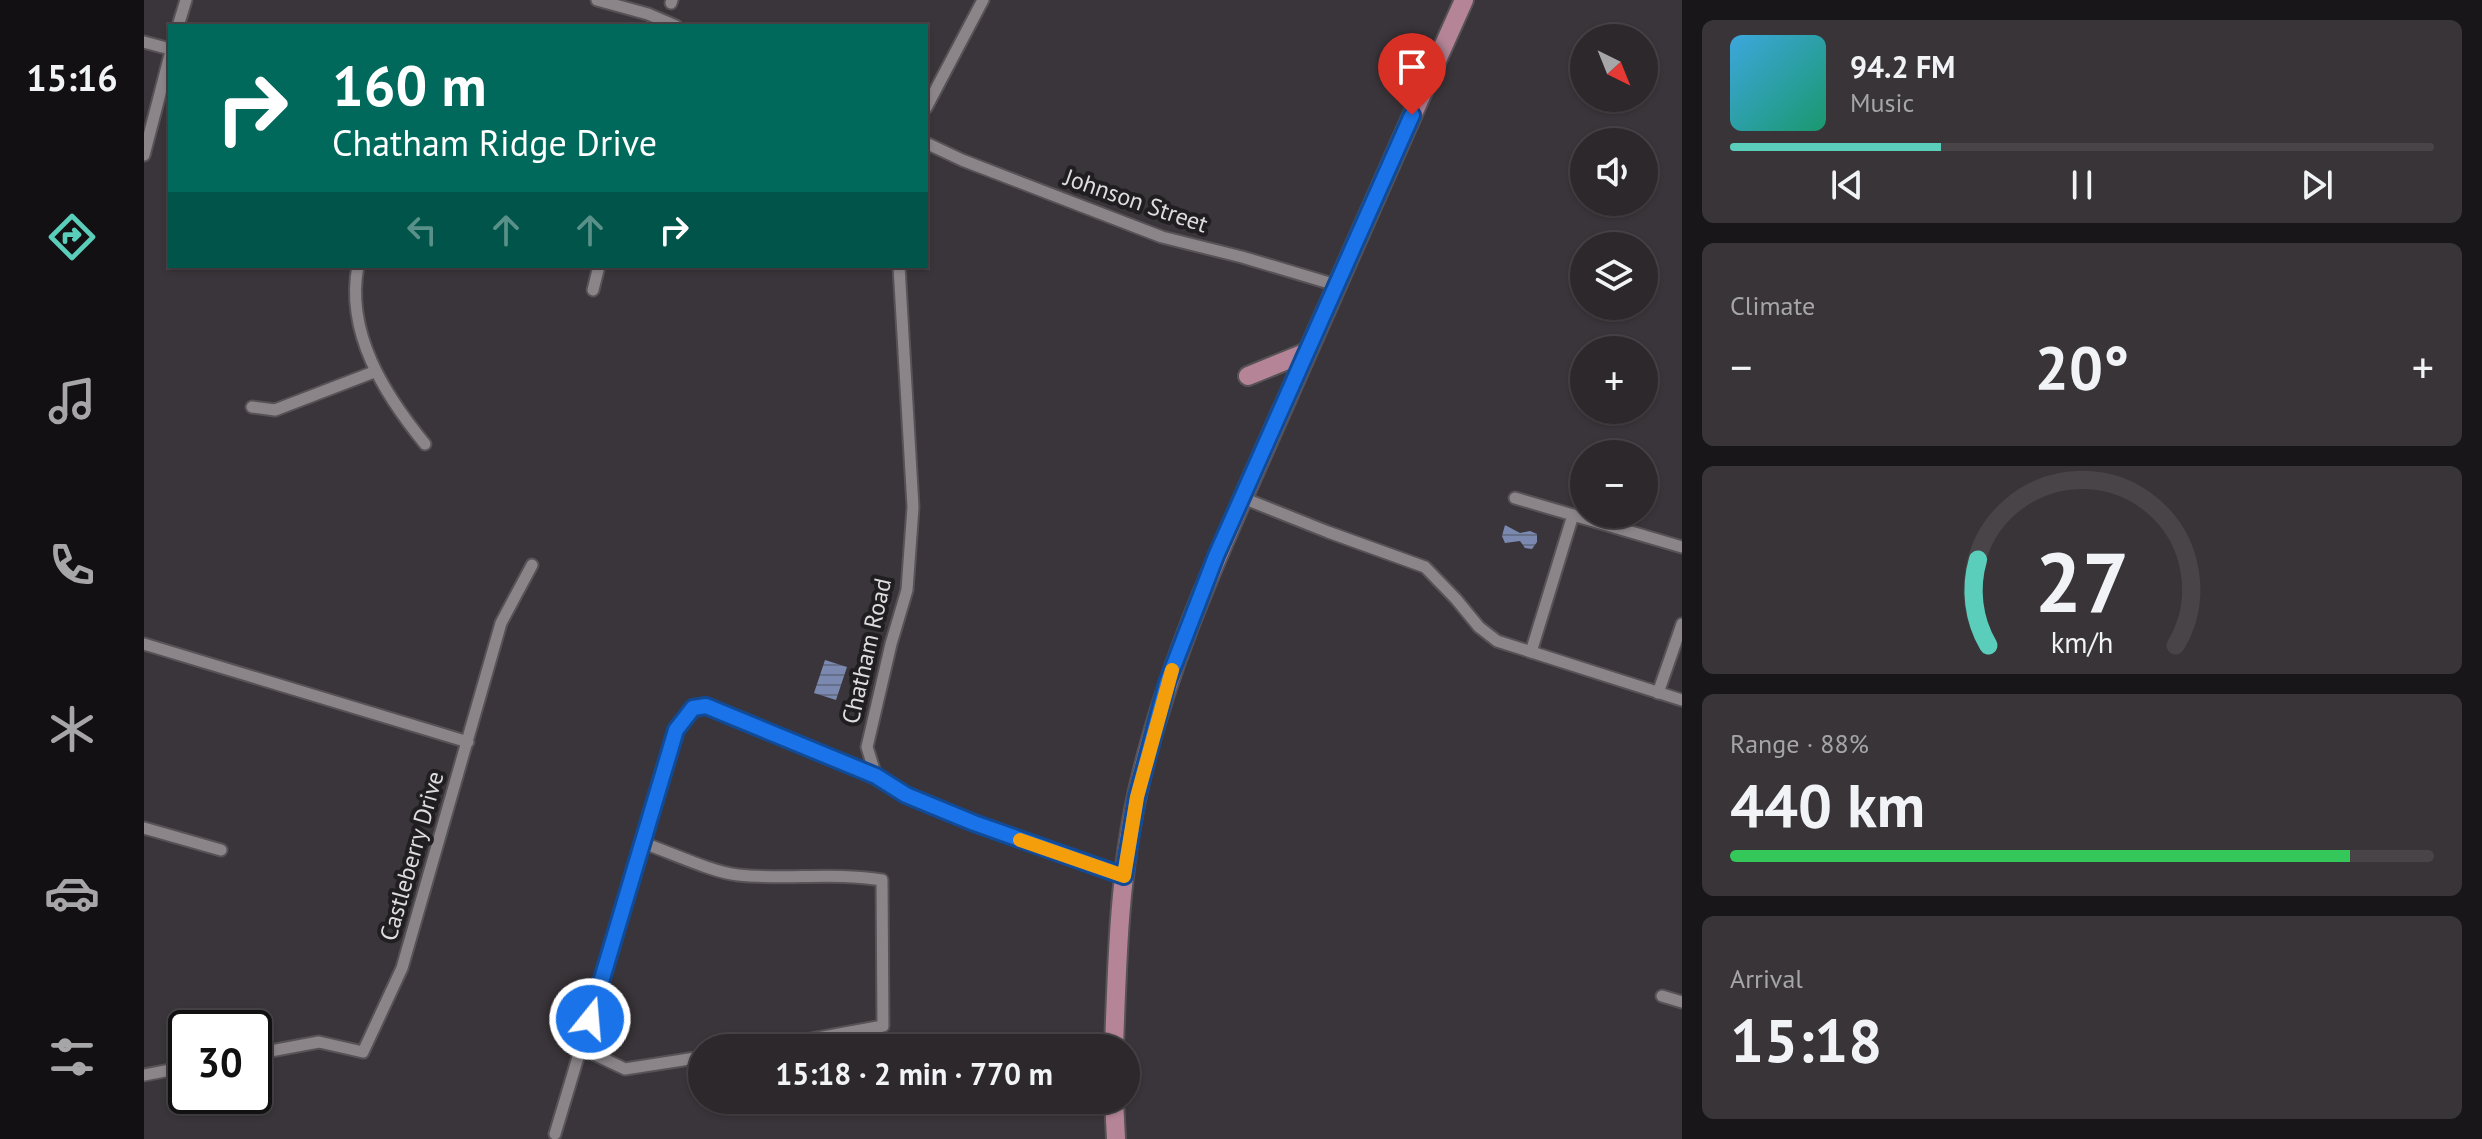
<!DOCTYPE html>
<meta charset="utf-8">
<style>
:root{--surface:#2c282c;--page:#383438;--text:#f1f3f6;--muted:#a6a6a9;--line:#484448;--accent:#5bcebb}
body{margin:0;font-family:"PT Sans",sans-serif;background:var(--page);color:var(--text);height:100vh;display:flex;flex-direction:column;font-size:30px;white-space:nowrap}
*{box-sizing:border-box;margin:0}
p{font-size:26px;color:var(--muted)}
.icon{flex:none;width:44px;height:44px;fill:none;stroke:currentColor;stroke-width:2;stroke-linecap:round;stroke-linejoin:round}
.map{position:relative;flex:1;overflow:hidden}
.details{display:flex;flex-direction:column;gap:20px;padding:20px;background:#181618;width:800px}
.details>*{flex:none}
.banner{position:absolute;left:24px;top:24px;width:760px;height:244px;border-radius:0px;box-shadow:0 2px 6px #0004,0 0 0 2px var(--line);background:#00695c;color:#fff;overflow:hidden}
.needle{width:52px;rotate:137deg}
.buttons{position:absolute;left:1426px;top:24px;display:grid;gap:16px}
.buttons a{display:grid;place-items:center;width:88px;height:88px;border-radius:50%;background:var(--surface);box-shadow:0 2px 6px #0004,0 0 0 2px var(--line);font-size:40px}
.speed{position:absolute;left:24px;top:1010px;display:flex;gap:16px;font-size:40px;font-weight:700;text-align:center}
.speed>*{display:grid;place-content:center;width:104px;height:104px;border-radius:50%;background:var(--surface);box-shadow:0 2px 6px #0004,0 0 0 2px var(--line);line-height:1}
.speed .limit{border:4px solid #111;border-radius:12px;background:#fff;color:#111}
.pin{position:absolute;display:grid;place-items:center;width:68px;height:68px;color:#fff;margin:-82px -34px;border-radius:50% 50% 50% 0;rotate:-45deg;box-shadow:0 0 8px #0007}
.pin .icon{rotate:45deg}
.me{position:absolute;width:88px;margin:-44px;rotate:17deg;stroke-linejoin:round;filter:drop-shadow(0 0 6px #0008)}
.turn{display:flex;align-items:center;gap:28px;height:168px;padding:0 32px;font-size:36px}
.turn .icon{width:104px;height:104px;stroke-width:2.5}
.turn b{display:block;font-size:56px;line-height:68px}
.lanes{display:flex;align-items:center;height:76px;padding:0 32px;background:#0003;justify-content:center;gap:40px;direction:ltr}
.lanes .off{opacity:.35}
.big{font-size:60px;font-weight:700;line-height:1.1}
.details .tile{flex:1;display:flex;flex-direction:column;justify-content:center;gap:12px;min-width:0;padding:0 28px;border-radius:12px;background:var(--page)}
.details .dial{align-items:center;gap:0}
.dial svg{height:208px;overflow:visible;fill:none;stroke:var(--line);stroke-width:7;stroke-linecap:round;text-anchor:middle}
.dial text{fill:var(--text);stroke:none}
.song{display:flex;align-items:center;gap:24px}
.cover{width:96px;height:96px;border-radius:12px;background:linear-gradient(135deg,hsl(200 70% 55%),hsl(160 70% 35%))}
.played{height:8px;border-radius:4px;background:linear-gradient(90deg,var(--accent) 30%,var(--line) 30%)}
.keys{display:flex;justify-content:space-around;direction:ltr}
.heat{display:flex;justify-content:space-between;align-items:center;font-size:44px;direction:ltr}
.charge{height:12px;border-radius:6px;background:linear-gradient(90deg,#34c759 88%,var(--line) 0)}
.trip{position:absolute;left:544px;top:1034px;width:452px;height:80px;border-radius:40px;background:var(--surface);box-shadow:0 2px 6px #0004,0 0 0 2px var(--line);font-weight:700;line-height:80px;text-align:center}
main{display:flex;flex:1;min-height:0}
.tabs{display:flex;flex-direction:column;width:144px;justify-content:space-around;align-items:center;background:#121012;color:var(--muted)}
.tabs .icon{width:56px;height:56px}
.tabs .on{color:var(--accent)}
.tabs b{font-size:36px;color:var(--text)}
.map>svg:first-child{display:block}
.water{fill:url(#water-rules)}
.lines{fill:none;stroke-linecap:round;stroke-linejoin:round}
.minor-casing{stroke:#565256;stroke-width:15}
.primary-casing{stroke:#565256;stroke-width:22}
.minor{stroke:#8b858a;stroke-width:11}
.primary{stroke:#b58597;stroke-width:18}
.route-casing{stroke:#114b97;stroke-width:20}
.route{stroke:#1a73e8;stroke-width:14}
.slow{stroke:#f59e0b;stroke-width:14}
.labels{text-anchor:middle;stroke-width:8;stroke-linejoin:round;paint-order:stroke}
.street-label{font-size:24px;fill:#dfdcdf;stroke:#201e20}
</style>
<main>
<nav class="tabs">
<b>15:16</b>
<svg class="icon on" aria-label="directions" viewBox="0 0 24 24"><path d="M12 3l9 9-9 9-9-9zM9 14v-3h6M13 9l2 2-2 2"/></svg>
<svg class="icon" aria-label="music" viewBox="0 0 24 24"><path d="M9 18V5l10-2v13"/><circle cx="6" cy="18" r="3"/><circle cx="16" cy="16" r="3"/></svg>
<svg class="icon" aria-label="phone" viewBox="0 0 24 24"><path d="M5 4h4l2 5-3 2q2 4 5 5l2-3 5 2v4C11 20 4 13 5 4z"/></svg>
<svg class="icon" aria-label="climate" viewBox="0 0 24 24"><path d="M12 3v18M4 7l16 10M4 17L20 7"/></svg>
<svg class="icon" aria-label="car" viewBox="0 0 24 24"><path d="M5 17H2v-5l4-1 3-4h7l3 4 3 1v5h-3M9 17h6M6 11h13"/><circle cx="7" cy="17" r="2"/><circle cx="17" cy="17" r="2"/></svg>
<svg class="icon" aria-label="filters" viewBox="0 0 24 24"><path d="M4 7h16M4 17h16"/><circle cx="9" cy="7" r="2"/><circle cx="15" cy="17" r="2"/></svg>
</nav>
<div class="map">
<svg width="1538" height="1139" viewBox="0 0 1538 1139">
<defs>
<pattern id="water-rules" width="6" height="5" patternUnits="userSpaceOnUse" patternTransform="scale(2)"><rect width="6" height="5" fill="#7b89b1"/><path d="M0 2.5h6" fill="none" stroke="#67708a"/></pattern>
</defs>
<rect width="100%" height="100%" fill="#3a353a"/>
<g class="water">
<polygon points="1361,525 1376,533 1386,531 1393,534 1393,542 1388,549 1381,548 1376,541 1361,543 1358,536"/>
<polygon points="681,660 703,667 692,700 670,693"/>
</g>
<g class="lines">
<g class="minor-casing">
<g id="minor">
<polyline points="453,0 504,14 532,26"/>
<polyline points="527,3 528,0"/>
<polyline points="34,26 42,0"/>
<polyline points="0,42 26,49"/>
<polyline points="782,108 839,0"/>
<polyline points="782,143 818,160 1018,237 1098,257 1192,285"/>
<polyline points="0,155 26,55"/>
<path d="M214 266C201 333 241 395 281 444"/>
<path d="M755 266 769 507 763 590 747 644 723 747 732 776C808 822 896 847 980 876"/>
<polyline points="449,290 455,266"/>
<polyline points="108,407 131,410 230,372"/>
<polyline points="1099,498 1184,532 1281,567 1312,599 1335,627 1353,641 1538,700"/>
<polyline points="1371,498 1538,547"/>
<polyline points="0,644 324,742"/>
<polyline points="1387,652 1429,515"/>
<polyline points="1514,693 1538,624"/>
<polyline points="0,828 77,850"/>
<path d="M499 843C526 852 567 872 594 875 642 880 690 872 738 880L739 1026 618 1048"/>
<polyline points="1518,996 1538,1002"/>
<polyline points="437,1048 481,1069 558,1057"/>
<polyline points="110,1054 175,1042 219,1052 258,968 357,623 388,565"/>
<polyline points="0,1075 42,1067"/>
<polyline points="411,1134 532,730 549,708 562,706 732,776"/>
</g>
</g>
<g class="primary-casing">
<g id="primary">
<polyline points="1104,376 1163,352"/>
<path d="M970 1048C973 963 975 878 993 795 1022 663 1079 544 1133 421 1195 280 1257 140 1320 0"/>
<polyline points="970,1100 972,1139"/>
</g>
</g>
<use href="#minor" class="minor"/>
<use href="#primary" class="primary"/>
</g>
<g class="lines">
<g class="route-casing">
<polyline id="route" points="446,1019 532,730 549,708 562,706 732,776 762,795 830,823 980,876 993,797 1023,683 1072,556 1268,115"/>
</g>
<use href="#route" class="route"/>
<polyline class="slow" points="876,840 980,876 993,797 1028,670"/>
</g>
<g class="labels">
<g class="street-label">
<text transform="translate(992 201) rotate(19)" y="8">Johnson Street</text>
<text transform="translate(723 651) rotate(-77)" y="8">Chatham Road</text>
<text transform="translate(268 856) rotate(-74)" y="8">Castleberry Drive</text>
</g>
</g>
</svg>
<div class="buttons">
<a><svg class="needle" viewBox="-14 -14 28 28"><path d="M0-13l5 13h-10z" fill="#e53935"/><path d="M0 13l5-13h-10z" fill="#a6a6a9"/></svg></a>
<a><svg class="icon" aria-label="sound" viewBox="0 0 24 24"><path d="M4 9h4l5-4v14l-5-4H4zM17 9q2 3 0 6"/></svg></a>
<a><svg class="icon" aria-label="layers" viewBox="0 0 24 24"><path d="M12 4l9 5-9 5-9-5zM3 14l9 5 9-5"/></svg></a>
<a>+</a>
<a>−</a>
</div>
<div class="speed"><div class="limit">30</div></div>
<div class="pin" style="left:1268px;top:115px;background:#d93025"><svg class="icon" aria-label="arrive" viewBox="0 0 24 24"><path d="M6 21V4h12l-3 4 3 4H6"/></svg></div>
<svg class="me" style="left:446px;top:1019px" viewBox="-20 -20 40 40"><circle r="17" fill="#1a73e8" stroke="#fff" stroke-width="3"/><path d="M0-11L8 9 0 5-8 9z" fill="#fff"/></svg>
<div class="trip">15:18 · 2 min · 770 m</div>
<div class="banner">
<div class="turn"><svg class="icon" aria-label="right" viewBox="0 0 24 24"><path d="M7 20v-9h11M14 6l5 5-5 5"/></svg><div><b>160 m</b>Chatham Ridge Drive</div></div>
<div class="lanes"><svg class="icon off" aria-label="left" viewBox="0 0 24 24"><path d="M17 20v-9H6M10 6l-5 5 5 5"/></svg><svg class="icon off" aria-label="ahead" viewBox="0 0 24 24"><path d="M12 20V5M6 11l6-6 6 6"/></svg><svg class="icon off" aria-label="ahead" viewBox="0 0 24 24"><path d="M12 20V5M6 11l6-6 6 6"/></svg><svg class="icon" aria-label="right" viewBox="0 0 24 24"><path d="M7 20v-9h11M14 6l5 5-5 5"/></svg></div>
</div>
</div>
<section class="details">
<div class="tile">
<div class="song"><i class="cover"></i><div><b>94.2 FM</b><p>Music</p></div></div>
<div class="played"></div>
<div class="keys"><svg class="icon" aria-label="previous" viewBox="0 0 24 24"><path d="M18 5L8 12l10 7zM5 5v14"/></svg><svg class="icon" aria-label="pause" viewBox="0 0 24 24"><path d="M8 5v14M16 5v14"/></svg><svg class="icon" aria-label="next" viewBox="0 0 24 24"><path d="M6 5l10 7-10 7zM19 5v14"/></svg></div>
</div>
<div class="tile"><p>Climate</p>
<div class="heat"><a>−</a><b class="big">20°</b><a>+</a></div>
</div>
<div class="tile dial"><svg viewBox="0 0 100 80">
<path d="M14 69A42 42 0 1 1 86 69"/>
<path d="M14 69A42 42 0 0 1 10 36" stroke="#5bcebb"/>
<text x="50" y="56" font-size="32" font-weight="700">27</text>
<text x="50" y="72" font-size="11">km/h</text>
</svg></div>
<div class="tile"><p>Range · 88%</p><b class="big">440 km</b><div class="charge"></div></div>
<div class="tile"><p>Arrival</p><b class="big">15:18</b></div>
</section>
</main>
